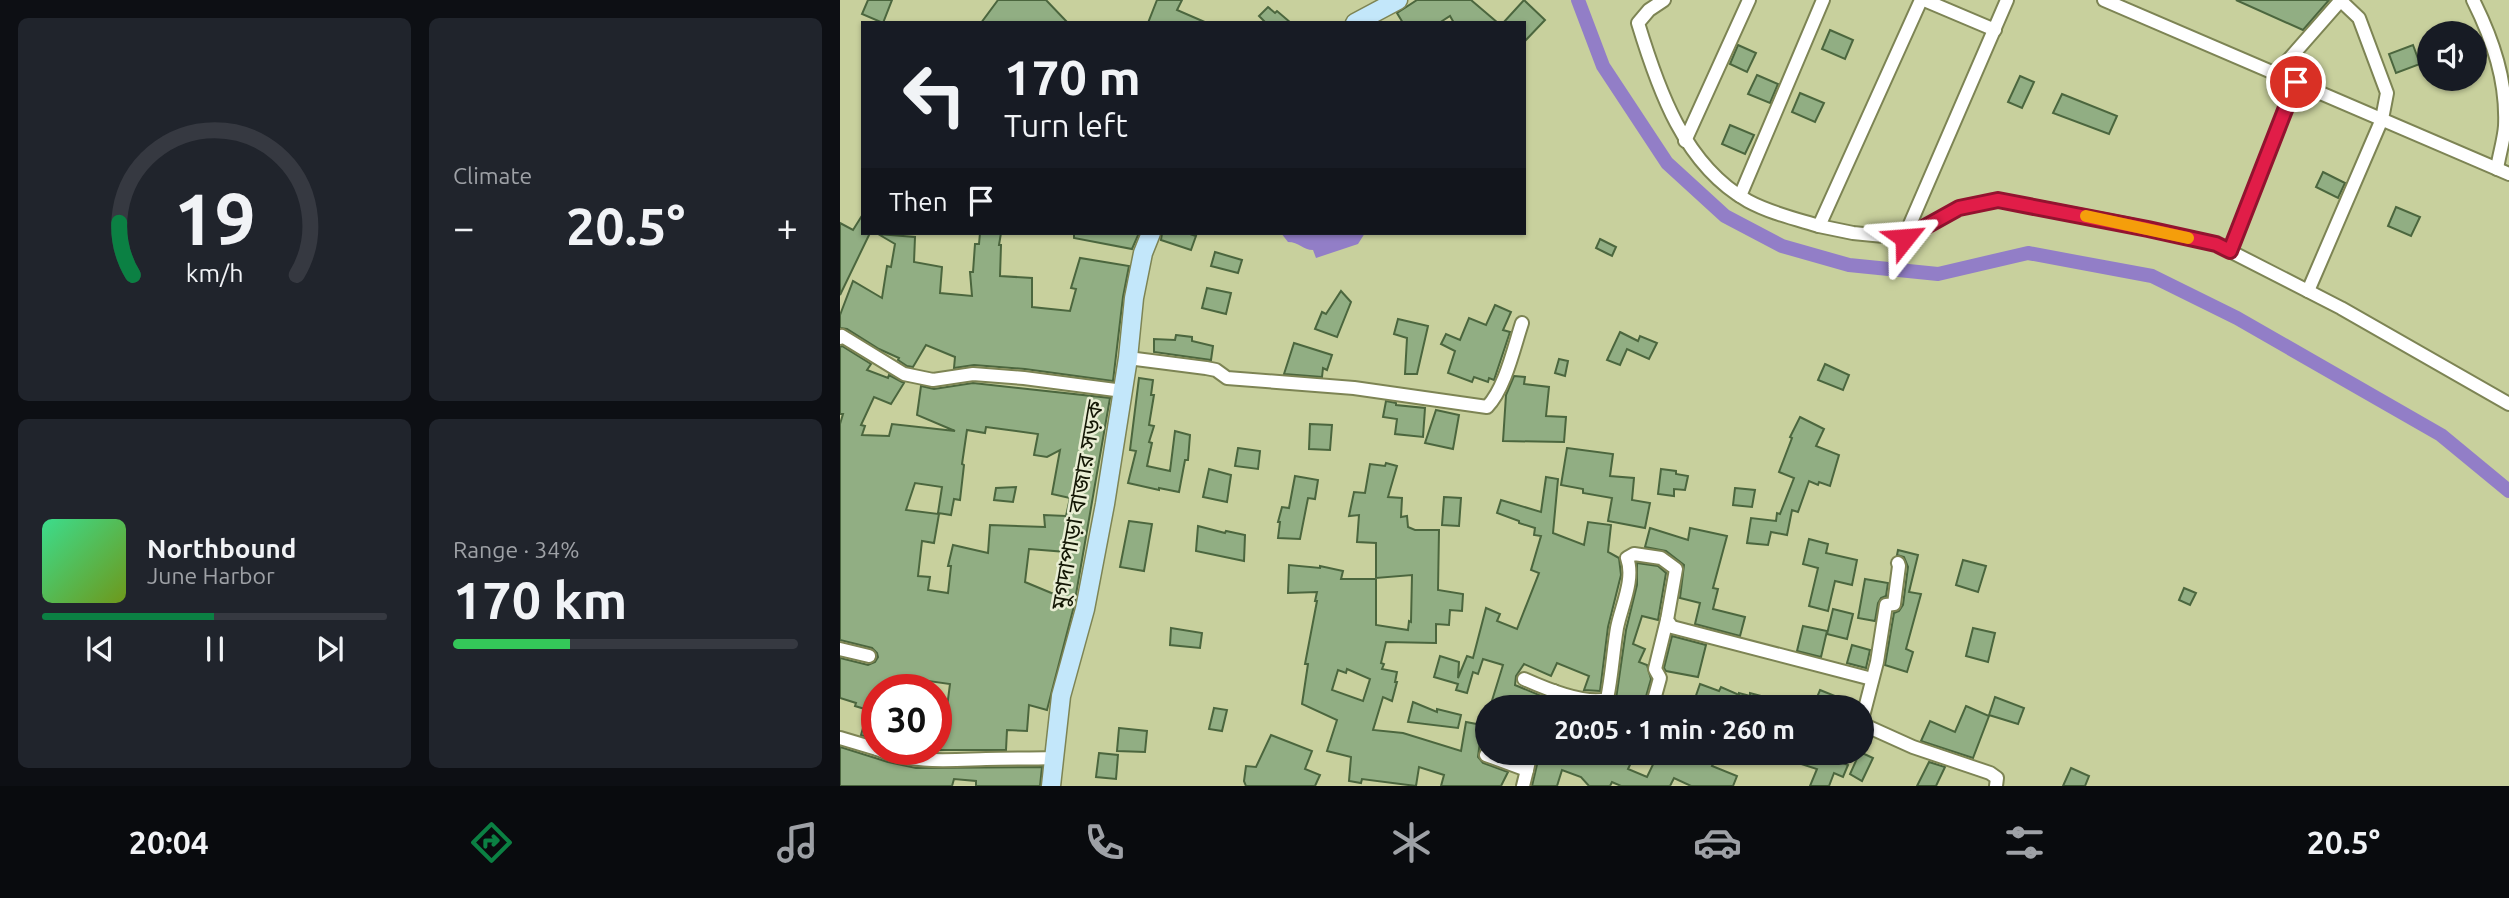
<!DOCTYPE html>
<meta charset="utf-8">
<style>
:root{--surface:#171b24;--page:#20242c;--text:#f1f3f6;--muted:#9ea1a6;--line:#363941;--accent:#0b8043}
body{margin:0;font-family:Ubuntu,"Noto Sans Bengali",sans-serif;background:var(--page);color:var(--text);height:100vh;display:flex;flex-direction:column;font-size:26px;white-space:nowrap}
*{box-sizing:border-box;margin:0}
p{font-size:23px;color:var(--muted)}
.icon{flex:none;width:38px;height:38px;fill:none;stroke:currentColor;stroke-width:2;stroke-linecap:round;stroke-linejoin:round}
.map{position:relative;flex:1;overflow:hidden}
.side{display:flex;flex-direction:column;gap:18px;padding:18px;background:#0d0f14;width:840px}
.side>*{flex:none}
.top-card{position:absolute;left:21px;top:21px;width:665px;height:214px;border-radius:0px;box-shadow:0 2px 5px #0004;background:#171b24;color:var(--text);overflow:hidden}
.controls{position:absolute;left:1577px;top:21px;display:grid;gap:14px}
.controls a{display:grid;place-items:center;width:70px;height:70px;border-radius:50%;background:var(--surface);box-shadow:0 2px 5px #0004;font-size:35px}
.speed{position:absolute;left:21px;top:674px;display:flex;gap:14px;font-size:35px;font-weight:700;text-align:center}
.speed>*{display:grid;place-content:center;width:91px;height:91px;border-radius:50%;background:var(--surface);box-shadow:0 2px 5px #0004;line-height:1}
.speed .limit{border:10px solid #d22;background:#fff;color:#111}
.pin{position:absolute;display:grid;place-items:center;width:60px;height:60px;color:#fff;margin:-30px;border:4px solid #fff;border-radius:50%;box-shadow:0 2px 7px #0007}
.me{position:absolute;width:77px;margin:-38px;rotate:62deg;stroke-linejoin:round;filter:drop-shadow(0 0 5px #0008)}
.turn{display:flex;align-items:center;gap:24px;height:147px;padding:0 28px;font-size:32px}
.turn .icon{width:91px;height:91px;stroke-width:2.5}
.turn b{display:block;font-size:49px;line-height:60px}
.then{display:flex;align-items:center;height:66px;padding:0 28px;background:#0003;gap:14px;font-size:26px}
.big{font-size:52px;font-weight:700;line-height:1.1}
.side .widget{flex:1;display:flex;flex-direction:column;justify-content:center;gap:10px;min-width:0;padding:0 24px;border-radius:10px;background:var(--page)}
.side .dial{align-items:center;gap:0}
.dial svg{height:182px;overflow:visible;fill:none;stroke:var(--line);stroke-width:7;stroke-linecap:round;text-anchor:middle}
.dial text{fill:var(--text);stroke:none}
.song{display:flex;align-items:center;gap:21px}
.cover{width:84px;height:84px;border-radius:10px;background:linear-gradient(135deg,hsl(150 70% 55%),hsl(80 70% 35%))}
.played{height:7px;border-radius:4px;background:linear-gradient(90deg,var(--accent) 50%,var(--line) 50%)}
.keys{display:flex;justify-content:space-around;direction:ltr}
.heat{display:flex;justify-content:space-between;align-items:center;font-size:38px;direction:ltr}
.charge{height:10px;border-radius:5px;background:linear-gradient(90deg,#34c759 34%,var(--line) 0)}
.side .tiles{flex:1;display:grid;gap:18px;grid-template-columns:repeat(2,1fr)}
.trip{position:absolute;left:635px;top:695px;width:399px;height:70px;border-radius:35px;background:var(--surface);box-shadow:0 2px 5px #0004;font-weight:700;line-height:70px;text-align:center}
.tab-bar{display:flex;height:112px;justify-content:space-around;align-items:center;background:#090b0e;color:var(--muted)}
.tab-bar .icon{width:49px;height:49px}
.tab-bar .on{color:var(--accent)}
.tab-bar b{font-size:32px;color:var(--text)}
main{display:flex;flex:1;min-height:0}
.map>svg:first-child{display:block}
.water{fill:#927ec7}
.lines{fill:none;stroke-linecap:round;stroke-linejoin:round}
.canal{stroke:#927ec7;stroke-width:14}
.building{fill:#91ae83;stroke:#4b663e;stroke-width:2;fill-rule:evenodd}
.street-casing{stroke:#7d8454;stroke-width:16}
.secondary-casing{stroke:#7d8454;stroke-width:21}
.street{stroke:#fff;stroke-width:12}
.secondary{stroke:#c3e7fa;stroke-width:18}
.route-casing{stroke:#92132f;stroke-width:18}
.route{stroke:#e11d48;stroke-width:12}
.slow{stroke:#f59e0b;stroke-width:12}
.labels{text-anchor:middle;stroke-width:5;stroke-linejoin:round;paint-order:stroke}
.street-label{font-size:23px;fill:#131604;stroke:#e9eed4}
</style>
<main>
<section class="side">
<div class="tiles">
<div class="widget dial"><svg viewBox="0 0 100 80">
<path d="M14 69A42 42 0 1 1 86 69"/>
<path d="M14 69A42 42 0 0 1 8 46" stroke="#0b8043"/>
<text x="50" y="56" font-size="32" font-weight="700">19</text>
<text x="50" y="72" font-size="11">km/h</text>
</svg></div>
<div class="widget"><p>Climate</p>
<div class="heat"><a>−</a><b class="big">20.5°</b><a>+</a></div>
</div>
<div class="widget">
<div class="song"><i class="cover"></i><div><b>Northbound</b><p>June Harbor</p></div></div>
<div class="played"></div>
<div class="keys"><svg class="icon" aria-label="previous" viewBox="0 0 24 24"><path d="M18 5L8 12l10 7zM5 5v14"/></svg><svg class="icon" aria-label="pause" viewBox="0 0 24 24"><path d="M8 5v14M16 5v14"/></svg><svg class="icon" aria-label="next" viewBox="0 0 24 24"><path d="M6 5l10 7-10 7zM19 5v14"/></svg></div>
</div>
<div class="widget"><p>Range · 34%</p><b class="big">170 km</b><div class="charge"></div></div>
</div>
</section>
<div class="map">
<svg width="1669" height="786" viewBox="0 0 1669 786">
<rect width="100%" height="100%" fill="#c8d09d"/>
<path class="water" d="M441 233H525L518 244 476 258 473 250C463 250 459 242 448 242Z"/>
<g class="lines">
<polyline class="canal" points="738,0 763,66 827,163 885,216 942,246 1009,265 1098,274 1188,253 1312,276 1397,318 1601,435 1669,491"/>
</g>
<g class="building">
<polygon points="28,0 52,0 43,23 22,14"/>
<polygon points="158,0 206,0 228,23 141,23"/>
<polygon points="317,0 342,0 337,10 367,23 308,23"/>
<polygon points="577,0 631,0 658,23 614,23 610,16 599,23 563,23 557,13"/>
<polygon points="684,0 705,20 684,42 684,23 663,23"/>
<polygon points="1396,0 1489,0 1463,30"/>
<polygon points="428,7 435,13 437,11 451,23 426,23 419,16"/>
<polygon points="990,30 1013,40 1005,59 982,49"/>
<polygon points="898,45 916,53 907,72 890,64"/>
<polygon points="1573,45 1580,64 1556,73 1549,54"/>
<polygon points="917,75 938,84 930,103 908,94"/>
<polygon points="1180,76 1194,82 1182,108 1168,102"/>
<polygon points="960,93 984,103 975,122 952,112"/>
<polygon points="1222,94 1277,116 1269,134 1213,113"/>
<polygon points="890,125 914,135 905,154 882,144"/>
<polygon points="1483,172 1505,183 1498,198 1476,187"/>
<polygon points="1556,207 1580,217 1571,236 1548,226"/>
<polygon points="23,214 23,233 30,233 0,295 0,223 13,230"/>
<polygon points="140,233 161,233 159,245 161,245 160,276 192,278 192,307 230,311 236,289 231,288 240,258 289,266 283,297 273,381 185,369 134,365 114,368 115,357 86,345 73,367 67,366 58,360 59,358 39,349 7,329 0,328 0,315 13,281 42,298 47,266 51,267 55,244 38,234 75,237 74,262 102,267 100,293 132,296 130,272 133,272 135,244 139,244"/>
<polygon points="234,233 299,233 292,249 234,238"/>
<polygon points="322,233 347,233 356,236 351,250 321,240"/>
<polygon points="760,239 776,247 772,256 756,248"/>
<polygon points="375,252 402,260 398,273 371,266"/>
<polygon points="367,288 391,293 386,314 362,308"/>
<polygon points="501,291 511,302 497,337 475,329 482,312 486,314"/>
<polygon points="655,305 671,312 663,330 670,332 654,380 649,378 648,382 634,377 632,382 608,373 615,351 601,344 606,334 620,340 629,318 646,325"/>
<polygon points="558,319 588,326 577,374 565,374 567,338 554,334"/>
<polygon points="780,332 798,341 800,336 817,343 809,359 787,349 780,365 767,360"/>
<polygon points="336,335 352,337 352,341 373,346 371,360 314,352 314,339 335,340"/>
<polygon points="454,343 492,355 487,370 483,368 482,377 444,374"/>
<path d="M2 346 31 364 27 370 48 378 49 375 64 383 51 404 34 397 21 425 25 426 22 435 49 436 52 424 115 431 77 415 81 386 94 389 133 383 270 398 234 606 208 706 207 710 189 705 187 731 167 730 166 750H77L96 749V723L102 725 103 714 106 715 110 684 89 681 86 690H37L36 739 21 735 28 710 15 706 16 703 0 698V658L28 665 35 662 38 657 37 653 32 648 0 640V424L3 414H0V347ZM146 427 198 434 194 455 207 457 220 450 212 494 230 498 226 516 204 515 205 527 150 525 148 553 113 545 108 566H111L108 593 88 590 90 577 78 576 82 541 94 543 99 514 66 510 75 483 102 487 98 513 111 515 114 499 120 500 124 465 122 464 127 430 145 433ZM189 549 226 552 221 597 185 582Z"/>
<polygon points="719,359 728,361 725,376 715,373"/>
<polygon points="985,364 1009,375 1003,390 978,380"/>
<polygon points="674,376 685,377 684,384 709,387 706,416 726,417 724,442 663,441 666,395"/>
<polygon points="299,378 313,380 311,395 314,395 309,425 314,426 309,442 312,443 307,466 330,471 335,431 350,435 348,460 345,460 339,492 319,488 319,490 288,483 296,451 290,450"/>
<polygon points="546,401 556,403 556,405 585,408 583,437 555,434 557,419 543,417"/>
<polygon points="596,410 619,415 613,449 585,443"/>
<polygon points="960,417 984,429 976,446 999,455 990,486 979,482 978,485 969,481 958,512 952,510 947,535 931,532 928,545 907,543 911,518 936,521 937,513 940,514 954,478 939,472 952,438 950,437"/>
<polygon points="470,424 492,425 490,450 469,449"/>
<polygon points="398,448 420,451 418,469 395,466"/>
<polygon points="727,448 773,454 770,476 794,478 792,500 810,503 805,528 768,521 772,498 743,493 743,489 721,485"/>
<path d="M546 463 557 466 548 497 562 498 561 517 567 516 568 527 575 530H599L598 590 623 594 622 611 610 610 609 625 596 624V643L546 642 541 663 544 664 542 669 557 672 555 682H557L552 701 543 697 533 730 563 733 621 751 626 722 642 725 638 757 643 763 668 772 661 786H601L604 775 579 767 576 786 522 779 521 783 509 781 511 757 487 751 497 720 462 704 468 664H465L477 601H475L477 592 448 593 449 565 480 568V566L503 571 501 579H536V625L568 630 569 621 571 622 572 575 536 578V543L517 542 519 515 509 516 514 492 525 493 530 464 545 466ZM507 669 530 679 523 701 492 690 498 670 506 673Z"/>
<polygon points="369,469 391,475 387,502 363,497"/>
<polygon points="821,469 836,471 836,474 848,476 845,490 834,489 834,496 818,494"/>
<polygon points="455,476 478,480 475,499 468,498 460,539 438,538 440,522 438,522 442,507 449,508"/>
<polygon points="706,477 718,479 713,533 744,545 748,522 771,525 768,552 779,558 781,575 768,627 760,691 744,690 749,676 717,663 711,676 684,664 676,676 675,685 704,697 701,707 650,707 663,665 643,659 638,674 633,672 627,693 616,690 618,684 594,677 600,656 619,662 618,678 627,656 633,658 646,608 660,614 657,621 677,629 699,573 691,570 701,536 694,535 695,528 679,523 679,521 657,513 661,500 701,512"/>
<polygon points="176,487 173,502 154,500 156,488"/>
<polygon points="895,488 915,490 912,507 893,505"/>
<polygon points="604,497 621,498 619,526 602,525"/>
<polygon points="289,521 312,524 304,571 280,567"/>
<polygon points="358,526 385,533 386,531 405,535 404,561 356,551"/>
<polygon points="810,528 848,540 850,528 887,536 873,588 878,589 873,609 905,617 900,636 855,624 860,603 840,598 844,565 826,551 805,547"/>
<polygon points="969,539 988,544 986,553 1017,560 1012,585 995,581 988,611 969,606 978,568 963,564"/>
<polygon points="1058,550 1078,555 1069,592 1081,594 1066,649 1073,652 1067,672 1045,665 1054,613 1059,611 1063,605 1068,567 1064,557 1057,555"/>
<polygon points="1123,560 1146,566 1138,592 1116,585"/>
<polygon points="797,563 818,566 826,573 818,620 802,616 793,644 805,649 799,662 807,665 811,679 803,707 793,707 776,699 786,630 797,585"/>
<polygon points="1025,579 1048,583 1046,596 1041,598 1038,603 1035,621 1018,618"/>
<polygon points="1344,588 1356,593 1350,605 1339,600"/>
<polygon points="993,609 1013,614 1007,639 987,634"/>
<polygon points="963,626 987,631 981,657 957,651"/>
<polygon points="331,628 362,633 360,648 330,645"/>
<polygon points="1133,628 1155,633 1148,662 1126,656"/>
<polygon points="832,636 866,645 858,677 826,671 824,668"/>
<polygon points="1012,645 1030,650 1026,668 1007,663"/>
<polygon points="860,684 879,691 881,687 899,695 899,693 910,696 910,693 921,696 918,707 852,707"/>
<polygon points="980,690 1000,698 997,707 973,707"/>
<polygon points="1155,697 1184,708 1178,724 1149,715"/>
<polygon points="573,702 597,712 597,709 621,715 618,728 568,722"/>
<polygon points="1126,706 1149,716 1133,758 1081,741 1090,721 1115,732"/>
<polygon points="374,708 387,710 382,731 369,729"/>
<polygon points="279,728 307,731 305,752 277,751"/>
<polygon points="431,735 472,751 465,769 480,775 475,786 406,786 404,781 406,766 416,767"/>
<polygon points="0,747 48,762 76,768 202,767 200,786 136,786 136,781 114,779 112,786 0,786"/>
<polygon points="700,752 796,752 788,769 807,777 819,752 849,752 863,759 865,755 875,760 872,766 897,776 893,786 851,786 834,778 830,786 781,786 772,782 770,786 749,786 741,777 722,770 717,786 692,786"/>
<polygon points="933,752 966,752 987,760 988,757 1008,765 1003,777 994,773 989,786 970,786 977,769 933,755"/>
<polygon points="1020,752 1033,758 1022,781 1010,774"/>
<polygon points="259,753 278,755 276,779 256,777"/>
<polygon points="1089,762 1105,767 1096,786 1077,786"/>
<polygon points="1231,768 1249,776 1245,786 1223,786"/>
</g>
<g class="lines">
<g class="street-casing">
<g id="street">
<path d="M824 0 809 10 798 23C818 89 844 165 908 201 930 213 956 219 979 226L1081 0"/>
<polyline points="1084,0 1155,30"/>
<polyline points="1264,0 1669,174"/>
<path d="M1633 0C1653 40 1667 81 1665 126 1664 140 1659 155 1657 169"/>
<polyline points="1436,74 1501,0"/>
<polyline points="845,141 909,0"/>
<polyline points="900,196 983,0"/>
<polyline points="979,226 1013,233 1064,238 1119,208 1158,200 1286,224 1376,244 1501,308 1669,404"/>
<polyline points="1064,238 1167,0"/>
<polyline points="1390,251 1456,82"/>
<polyline points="1468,291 1542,119 1547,93 1519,18 1501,1"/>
<polyline points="0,338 2,336 64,374 93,380 133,374 184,378 283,391"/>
<path d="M288 358 366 368 376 370 387 378 514 388 647 407C665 389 674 347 682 323"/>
<polyline points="0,649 29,656"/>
<path d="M684 679C704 688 745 705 767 699 772 675 773 652 777 628 781 607 795 579 787 558L794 554 821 558 836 569 827 620 832 627 1032 679"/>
<polyline points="710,707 714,691"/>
<polyline points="812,707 820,678 815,669 827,620"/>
<polyline points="1022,720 1037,662 1046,605 1054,604 1059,566 1058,563"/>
<polyline points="1022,724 1073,747 1150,773 1157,778 1156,786"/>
<polyline points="0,738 37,749"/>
<path d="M37 749C71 764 111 760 146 759 168 758 190 759 212 758"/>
<polyline points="646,755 687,770 691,752"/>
<polyline points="683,786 687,770"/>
</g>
</g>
<g class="secondary-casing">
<g id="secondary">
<polyline points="515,23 558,0"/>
<polyline points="211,786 221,696 245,609 265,504 288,358 294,298 303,253 311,233"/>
</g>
</g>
<use href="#street" class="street"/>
<use href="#secondary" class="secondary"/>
</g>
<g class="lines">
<g class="route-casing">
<polyline id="route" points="1065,238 1119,208 1158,200 1308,229 1376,244 1390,251 1456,82"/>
</g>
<use href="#route" class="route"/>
<polyline class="slow" points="1246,216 1348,238"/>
</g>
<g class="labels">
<g class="street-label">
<text transform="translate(237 505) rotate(-80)" y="8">মুগদাপাড়া বাজার সড়ক</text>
</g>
</g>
</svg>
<div class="controls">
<a><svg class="icon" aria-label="sound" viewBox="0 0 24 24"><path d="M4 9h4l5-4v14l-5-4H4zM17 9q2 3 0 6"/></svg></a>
</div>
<div class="speed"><div class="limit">30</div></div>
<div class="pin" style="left:1456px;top:82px;background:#d93025"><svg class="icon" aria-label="arrive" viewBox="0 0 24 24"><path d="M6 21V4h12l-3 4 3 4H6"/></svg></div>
<svg class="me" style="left:1065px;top:238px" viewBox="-20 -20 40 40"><path d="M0-17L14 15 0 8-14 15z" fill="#e11d48" stroke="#fff" stroke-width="4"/></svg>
<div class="trip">20:05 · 1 min · 260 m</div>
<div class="top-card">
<div class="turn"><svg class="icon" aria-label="left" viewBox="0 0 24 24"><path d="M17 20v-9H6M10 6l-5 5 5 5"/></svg><div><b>170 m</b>Turn left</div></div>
<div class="then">Then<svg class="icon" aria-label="arrive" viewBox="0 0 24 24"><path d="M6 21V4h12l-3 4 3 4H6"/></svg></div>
</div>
</div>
</main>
<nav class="tab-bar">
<b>20:04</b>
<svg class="icon on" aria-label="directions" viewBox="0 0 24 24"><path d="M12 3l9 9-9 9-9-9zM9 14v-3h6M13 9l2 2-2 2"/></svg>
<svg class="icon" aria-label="music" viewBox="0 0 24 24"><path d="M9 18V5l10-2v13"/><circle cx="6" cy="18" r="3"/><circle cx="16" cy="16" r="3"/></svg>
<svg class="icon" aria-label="phone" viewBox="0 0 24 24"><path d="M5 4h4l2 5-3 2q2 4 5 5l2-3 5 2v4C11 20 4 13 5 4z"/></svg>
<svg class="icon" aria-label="climate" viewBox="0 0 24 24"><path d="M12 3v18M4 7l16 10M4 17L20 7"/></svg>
<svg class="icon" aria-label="car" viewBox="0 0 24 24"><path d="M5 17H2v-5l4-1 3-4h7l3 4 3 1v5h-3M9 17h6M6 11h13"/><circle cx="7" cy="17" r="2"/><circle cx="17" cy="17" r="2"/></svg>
<svg class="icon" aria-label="filters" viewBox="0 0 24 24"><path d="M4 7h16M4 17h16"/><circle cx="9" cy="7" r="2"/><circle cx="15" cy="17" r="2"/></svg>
<b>20.5°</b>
</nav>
